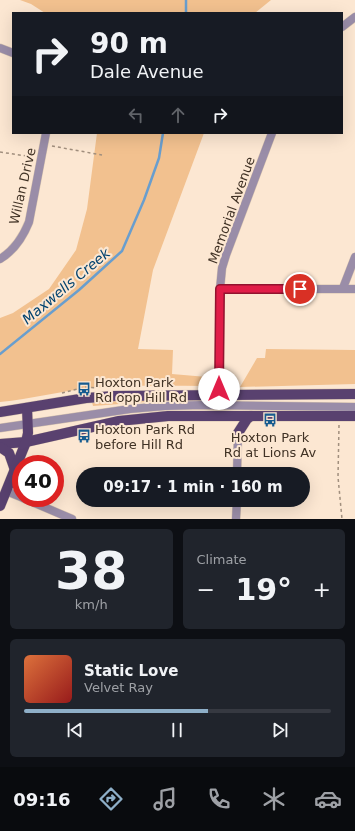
<!DOCTYPE html>
<meta charset="utf-8">
<style>
:root{--surface:#171b24;--page:#20242c;--text:#f1f3f6;--muted:#9ea1a6;--line:#363941;--accent:#8eafc8}
body{margin:0;font-family:"DejaVu Sans",sans-serif;background:var(--page);color:var(--text);height:100vh;display:flex;flex-direction:column;font-size:15px;white-space:nowrap}
*{box-sizing:border-box;margin:0}
p{font-size:13px;color:var(--muted)}
.icon{flex:none;width:22px;height:22px;fill:none;stroke:currentColor;stroke-width:2;stroke-linecap:round;stroke-linejoin:round}
.map{position:relative;height:519px;overflow:hidden}
.details{display:flex;flex-direction:column;gap:10px;padding:10px;background:#0d0f14;flex:1}
.details>*{flex:none}
.guide{position:absolute;left:12px;top:12px;width:331px;height:122px;border-radius:0px;box-shadow:0 4px 16px #0002;background:#171b24;color:var(--text);overflow:hidden}
.speed{position:absolute;left:12px;top:455px;display:flex;gap:8px;font-size:20px;font-weight:700;text-align:center}
.speed>*{display:grid;place-content:center;width:52px;height:52px;border-radius:50%;background:var(--surface);box-shadow:0 4px 16px #0002;line-height:1}
.speed .limit{border:6px solid #d22;background:#fff;color:#111}
.pin{position:absolute;display:grid;place-items:center;width:34px;height:34px;color:#fff;margin:-17px;border:2px solid #fff;border-radius:50%;box-shadow:0 1px 4px #0007}
.me{position:absolute;width:44px;margin:-22px;rotate:0deg;stroke-linejoin:round;filter:drop-shadow(0 0 3px #0008)}
.turn{display:flex;align-items:center;gap:14px;height:84px;padding:0 12px;font-size:18px}
.turn .icon{width:52px;height:52px;stroke-width:2.5}
.turn b{display:block;font-size:28px;line-height:34px}
.lanes{display:flex;align-items:center;height:38px;padding:0 12px;background:#0003;justify-content:center;gap:20px;direction:ltr}
.lanes .off{opacity:.35}
.big{font-size:30px;font-weight:700;line-height:1.1}
.details .card{flex:1;display:flex;flex-direction:column;justify-content:center;gap:6px;min-width:0;padding:0 14px;border-radius:6px;background:var(--page)}
.details .dial{align-items:center;gap:0}
.dial b{font-size:52px;line-height:1}
.song{display:flex;align-items:center;gap:12px}
.cover{width:48px;height:48px;border-radius:6px;background:linear-gradient(135deg,hsl(20 70% 55%),hsl(0 70% 35%))}
.played{height:4px;border-radius:2px;background:linear-gradient(90deg,var(--accent) 60%,var(--line) 60%)}
.keys{display:flex;justify-content:space-around;direction:ltr}
.heat{display:flex;justify-content:space-between;align-items:center;font-size:22px;direction:ltr}
.details .tiles{flex:1;display:grid;gap:10px;grid-template-columns:1fr 1fr}
.card:last-child{grid-column:span 2}
.trip{position:absolute;left:76px;top:467px;width:234px;height:40px;border-radius:20px;background:var(--surface);box-shadow:0 4px 16px #0002;font-weight:700;line-height:40px;text-align:center}
.dock{display:flex;height:64px;justify-content:space-around;align-items:center;background:#090b0e;color:var(--muted)}
.dock .icon{width:28px;height:28px}
.dock .on{color:var(--accent)}
.dock b{font-size:18px;color:var(--text)}
.map>svg:first-child{display:block}
.green{fill:#f2c18f}
.lines{fill:none;stroke-linecap:round;stroke-linejoin:round}
.stream{stroke:#699ece;stroke-width:2.5}
.minor-casing{stroke:#d6c3af;stroke-width:9}
.major-casing{stroke:#d6c3af;stroke-width:11}
.path{stroke:#a18f7e;stroke-width:1.5;stroke-dasharray:3 3;stroke-linecap:butt}
.minor{stroke:#9a8da8;stroke-width:8}
.major{stroke:#59416f;stroke-width:10}
.route-casing{stroke:#92132f;stroke-width:10}
.route{stroke:#e11d48;stroke-width:7}
.labels{text-anchor:middle;stroke-width:4;stroke-linejoin:round;paint-order:stroke}
.street-label{font-size:13px;fill:#403225;stroke:#fce7d2}
.poi-label{font-size:13px;fill:#403225;stroke:#fce7d2;text-anchor:start}
.water-label{font-size:14px;font-style:italic;fill:#00426f;stroke:#fce7d2}
</style>
<div class="map">
<svg width="355" height="519" viewBox="0 0 355 519">
<rect width="100%" height="100%" fill="#fce7d2"/>
<g class="green">
<polygon points="20,0 271,0 255,13 45,13 31,4"/>
<path d="M97 133H204L153 270 138 349 173 350 172 374 207 377V386C168 386 130 385 91 388 61 391 31 399 0 402V318L13 313 49 289 76 250 87 209Z"/>
<polygon points="266,349 355,350 355,384 240,387 257,358 265,358"/>
<polygon points="160,398 160,401 93,406 92,402"/>
</g>
<g class="lines">
<g class="stream">
<polyline points="186,13 186,0"/>
<polyline points="0,354 79,290 122,251 144,200 159,158 163,133"/>
</g>
<g class="minor-casing">
<g id="minor">
<polyline points="342,27 355,17"/>
<polyline points="0,48 13,53"/>
<path d="M0 259C15 250 23 237 29 222L46 133"/>
<polyline points="343,288 355,257"/>
<polyline points="220,289 355,289"/>
<polyline points="219,401 220,289 222,268 226,255 272,133"/>
<polyline points="0,428 130,409 165,406 202,405 355,407"/>
<polyline points="237,474 238,433"/>
<polyline points="6,491 21,497"/>
<polyline points="23,498 72,519"/>
<polyline points="236,519 237,500"/>
</g>
</g>
<g class="major-casing">
<g id="major">
<polyline points="0,412 86,398 115,396 355,394"/>
<polyline points="238,433 247,419 251,416"/>
<polyline points="0,444 26,442 119,421 168,416 355,416"/>
<polyline points="0,447 9,453 15,470"/>
<polyline points="0,506 26,442 28,433 27,408"/>
</g>
</g>
<g class="path">
<polyline points="52,146 102,155"/>
<polyline points="0,152 33,157"/>
<polyline points="62,393 85,387 97,388"/>
<polyline points="339,425 338,477 342,519"/>
</g>
<use href="#minor" class="minor"/>
<use href="#major" class="major"/>
</g>
<g class="lines">
<g class="route-casing">
<polyline id="route" points="219,389 220,289 300,289"/>
</g>
<use href="#route" class="route"/>
</g>
<defs>
<g id="bus-bare" transform="scale(1.08)"><path d="M-5-6H5V4H4V6H2V4H-2V6H-4V4H-5ZM-3.5-4V0h7V-4ZM-3.5 1.2v1.5H-2V1.2ZM2 1.2v1.5H3.5V1.2Z" fill="#165b8f" stroke="#fce7d2" stroke-width="2.5" paint-order="stroke"/></g>
</defs>
<g fill-rule="evenodd">
<use href="#bus-bare" x="84" y="389"/>
<use href="#bus-bare" x="270" y="420"/>
<use href="#bus-bare" x="84" y="436"/>
</g>
<g class="labels">
<g class="street-label">
<text transform="translate(22 186) rotate(-77)" y="5">Willan Drive</text>
<text transform="translate(231 210) rotate(-70)" y="5">Memorial Avenue</text>
</g>
<g class="poi-label">
<text x="95" y="387">Hoxton Park<tspan x="95" dy="15">Rd opp Hill Rd</tspan></text>
<text x="95" y="434">Hoxton Park Rd<tspan x="95" dy="15">before Hill Rd</tspan></text>
<text x="270" y="442" text-anchor="middle">Hoxton Park<tspan x="270" dy="15">Rd at Lions Av</tspan></text>
</g>
<g class="water-label">
<text transform="translate(66 286) rotate(-40)" y="5">Maxwells Creek</text>
</g>
</g>
</svg>
<div class="speed"><div class="limit">40</div></div>
<div class="pin" style="left:300px;top:289px;background:#d93025"><svg class="icon" aria-label="arrive" viewBox="0 0 24 24"><path d="M6 21V4h12l-3 4 3 4H6"/></svg></div>
<svg class="me" style="left:219px;top:389px" viewBox="-20 -20 40 40"><circle r="19" fill="#fff"/><path d="M0-13L10 11 0 6-10 11z" fill="#e11d48"/></svg>
<div class="trip">09:17 · 1 min · 160 m</div>
<div class="guide">
<div class="turn"><svg class="icon" aria-label="right" viewBox="0 0 24 24"><path d="M7 20v-9h11M14 6l5 5-5 5"/></svg><div><b>90 m</b>Dale Avenue</div></div>
<div class="lanes"><svg class="icon off" aria-label="left" viewBox="0 0 24 24"><path d="M17 20v-9H6M10 6l-5 5 5 5"/></svg><svg class="icon off" aria-label="ahead" viewBox="0 0 24 24"><path d="M12 20V5M6 11l6-6 6 6"/></svg><svg class="icon" aria-label="right" viewBox="0 0 24 24"><path d="M7 20v-9h11M14 6l5 5-5 5"/></svg></div>
</div>
</div>
<section class="details">
<div class="tiles">
<div class="card dial"><b>38</b><p>km/h</p></div>
<div class="card"><p>Climate</p>
<div class="heat"><a>−</a><b class="big">19°</b><a>+</a></div>
</div>
<div class="card">
<div class="song"><i class="cover"></i><div><b>Static Love</b><p>Velvet Ray</p></div></div>
<div class="played"></div>
<div class="keys"><svg class="icon" aria-label="previous" viewBox="0 0 24 24"><path d="M18 5L8 12l10 7zM5 5v14"/></svg><svg class="icon" aria-label="pause" viewBox="0 0 24 24"><path d="M8 5v14M16 5v14"/></svg><svg class="icon" aria-label="next" viewBox="0 0 24 24"><path d="M6 5l10 7-10 7zM19 5v14"/></svg></div>
</div>
</div>
</section>
<nav class="dock">
<b>09:16</b>
<svg class="icon on" aria-label="directions" viewBox="0 0 24 24"><path d="M12 3l9 9-9 9-9-9zM9 14v-3h6M13 9l2 2-2 2"/></svg>
<svg class="icon" aria-label="music" viewBox="0 0 24 24"><path d="M9 18V5l10-2v13"/><circle cx="6" cy="18" r="3"/><circle cx="16" cy="16" r="3"/></svg>
<svg class="icon" aria-label="phone" viewBox="0 0 24 24"><path d="M5 4h4l2 5-3 2q2 4 5 5l2-3 5 2v4C11 20 4 13 5 4z"/></svg>
<svg class="icon" aria-label="climate" viewBox="0 0 24 24"><path d="M12 3v18M4 7l16 10M4 17L20 7"/></svg>
<svg class="icon" aria-label="car" viewBox="0 0 24 24"><path d="M5 17H2v-5l4-1 3-4h7l3 4 3 1v5h-3M9 17h6M6 11h13"/><circle cx="7" cy="17" r="2"/><circle cx="17" cy="17" r="2"/></svg>
</nav>
